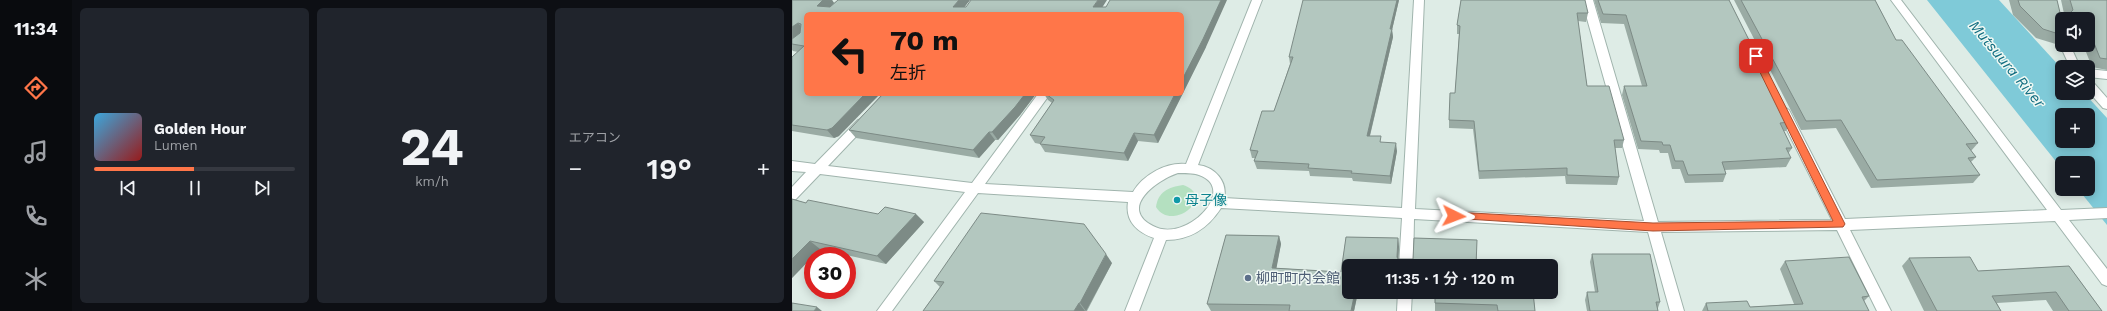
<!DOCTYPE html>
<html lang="ja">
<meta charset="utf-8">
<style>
:root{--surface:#171b24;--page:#20242c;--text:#f1f3f6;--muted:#9ea1a6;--line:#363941;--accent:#ff7649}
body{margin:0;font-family:"Work Sans","Noto Sans JP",sans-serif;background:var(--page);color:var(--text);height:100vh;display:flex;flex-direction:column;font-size:15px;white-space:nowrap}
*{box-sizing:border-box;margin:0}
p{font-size:13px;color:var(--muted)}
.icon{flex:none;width:22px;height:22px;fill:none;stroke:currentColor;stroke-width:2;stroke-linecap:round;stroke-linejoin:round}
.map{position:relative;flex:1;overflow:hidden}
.drawer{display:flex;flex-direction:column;gap:8px;padding:8px;background:#0d0f14;width:720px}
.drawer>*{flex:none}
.hud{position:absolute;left:12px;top:12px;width:380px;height:84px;border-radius:6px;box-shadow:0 2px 10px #0003;background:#ff7649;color:#111;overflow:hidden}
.fabs{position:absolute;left:1263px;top:12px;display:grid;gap:8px}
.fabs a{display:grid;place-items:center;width:40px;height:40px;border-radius:6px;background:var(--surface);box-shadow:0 2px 10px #0003;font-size:20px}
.speed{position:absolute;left:12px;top:247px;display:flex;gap:8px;font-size:20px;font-weight:700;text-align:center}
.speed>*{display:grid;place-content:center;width:52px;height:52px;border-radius:50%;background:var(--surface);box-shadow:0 2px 10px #0003;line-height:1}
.speed .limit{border:6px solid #d22;background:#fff;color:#111}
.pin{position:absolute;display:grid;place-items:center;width:34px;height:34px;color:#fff;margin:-17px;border-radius:8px;box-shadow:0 2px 6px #0006}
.me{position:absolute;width:44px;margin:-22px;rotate:93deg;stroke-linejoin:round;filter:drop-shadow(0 0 3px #0008)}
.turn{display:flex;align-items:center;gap:14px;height:84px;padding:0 20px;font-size:18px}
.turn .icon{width:52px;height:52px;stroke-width:2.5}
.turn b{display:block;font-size:28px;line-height:34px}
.big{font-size:30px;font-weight:600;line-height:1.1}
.drawer .widget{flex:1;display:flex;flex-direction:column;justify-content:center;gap:6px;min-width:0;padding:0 14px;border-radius:6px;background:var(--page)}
.drawer .dial{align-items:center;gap:0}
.dial b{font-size:52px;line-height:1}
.song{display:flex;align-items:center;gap:12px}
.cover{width:48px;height:48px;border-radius:6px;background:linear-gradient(135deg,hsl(200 70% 55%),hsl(0 70% 35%))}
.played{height:4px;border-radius:2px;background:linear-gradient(90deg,var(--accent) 50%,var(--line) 50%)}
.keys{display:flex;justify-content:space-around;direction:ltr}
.heat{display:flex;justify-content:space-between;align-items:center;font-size:22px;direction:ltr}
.drawer .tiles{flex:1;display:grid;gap:8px;grid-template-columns:repeat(3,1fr)}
.trip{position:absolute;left:550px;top:259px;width:216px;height:40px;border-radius:6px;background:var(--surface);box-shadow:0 2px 10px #0003;font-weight:600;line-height:40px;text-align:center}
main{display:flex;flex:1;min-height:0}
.tab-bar{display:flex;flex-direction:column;width:72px;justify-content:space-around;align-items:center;background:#090b0e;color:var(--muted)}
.tab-bar .icon{width:28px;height:28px}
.tab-bar .selected{color:var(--accent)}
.tab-bar b{font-size:18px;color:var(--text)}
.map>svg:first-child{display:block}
.green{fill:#b4e0c0}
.water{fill:#7fcad8;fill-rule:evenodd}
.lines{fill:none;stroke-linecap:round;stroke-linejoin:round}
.street-casing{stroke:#a0b4ad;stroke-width:2}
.street{fill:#fff;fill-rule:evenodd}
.wall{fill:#9aaba4}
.shaded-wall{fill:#7d8b86}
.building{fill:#b3c7bf;stroke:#7d8b86}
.route{fill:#ff7649;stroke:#a64d2f}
.culture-dot{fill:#0f9aa8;stroke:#eff8f3;stroke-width:1.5}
.service-dot{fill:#5c6f8a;stroke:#eff8f3;stroke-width:1.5}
.labels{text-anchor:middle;stroke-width:3;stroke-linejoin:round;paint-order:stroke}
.culture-label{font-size:14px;fill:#0d838f;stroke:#eff8f3;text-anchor:start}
.service-label{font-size:14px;fill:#4e5e75;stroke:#eff8f3;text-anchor:start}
.water-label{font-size:15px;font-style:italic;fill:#116d80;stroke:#eff8f3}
</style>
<main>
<nav class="tab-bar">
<b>11:34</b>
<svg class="icon selected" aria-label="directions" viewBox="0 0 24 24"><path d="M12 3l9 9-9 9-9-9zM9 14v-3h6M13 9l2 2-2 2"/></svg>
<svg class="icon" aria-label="music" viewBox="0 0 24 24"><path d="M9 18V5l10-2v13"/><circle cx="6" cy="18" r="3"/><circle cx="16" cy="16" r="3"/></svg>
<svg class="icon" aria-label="phone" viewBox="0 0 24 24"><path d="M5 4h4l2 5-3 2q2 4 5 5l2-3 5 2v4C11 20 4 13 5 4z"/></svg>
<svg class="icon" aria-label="climate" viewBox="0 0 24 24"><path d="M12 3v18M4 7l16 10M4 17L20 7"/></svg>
</nav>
<section class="drawer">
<div class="tiles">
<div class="widget">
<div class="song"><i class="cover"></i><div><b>Golden Hour</b><p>Lumen</p></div></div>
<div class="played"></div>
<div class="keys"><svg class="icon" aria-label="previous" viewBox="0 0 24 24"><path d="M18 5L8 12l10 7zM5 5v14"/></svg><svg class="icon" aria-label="pause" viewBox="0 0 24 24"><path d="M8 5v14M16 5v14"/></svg><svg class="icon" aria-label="next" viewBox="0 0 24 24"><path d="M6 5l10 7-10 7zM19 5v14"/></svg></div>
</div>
<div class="widget dial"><b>24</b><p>km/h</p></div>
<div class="widget"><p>エアコン</p>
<div class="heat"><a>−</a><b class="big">19°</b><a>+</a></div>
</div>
</div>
</section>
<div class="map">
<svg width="1315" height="311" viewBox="0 0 1315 311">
<rect width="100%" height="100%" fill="#deece6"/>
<path class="green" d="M391 185C425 196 380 233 364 207 366 192 376 187 391 185Z"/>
<path class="water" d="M1135 0H1207L1270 69V93H1292L1315 118V225L1286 189H1296V163H1270V169ZM1270 115H1296V141H1270Z"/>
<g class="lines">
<g class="street-casing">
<g id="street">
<path d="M460 0H470L406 165C423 167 436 182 432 198L610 208 622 0H632L623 209 852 221 794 15 791 0H801L866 222 1040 220 985 110 991 106 997 110 1053 219 1255 210 1099 0H1109L1269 210 1315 208V218L1277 220 1315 269V286L1310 284 1263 221 1058 230 1099 311H1085L1045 230 869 232 892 311H878L856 232 622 219 621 266H607L610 218 429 208C416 228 399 240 374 240L347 311H333L362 238C345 232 333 221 336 202L186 193 100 311H85L173 192 28 174 4 199 0 200V187L14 172 0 171V161L23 164 66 120 70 119 76 123 74 126 36 166 180 183 246 94H258L193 184 341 192C351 175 374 162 394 164ZM386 173C392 173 401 173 407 175 447 189 394 244 361 226 326 208 365 180 386 173Z"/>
<polygon points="1270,42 1270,45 1278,45 1288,67 1278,67 1268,45"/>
<polygon points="1296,69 1315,71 1315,79 1296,77"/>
<polygon points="1296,80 1300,81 1315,98 1315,109 1311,108 1296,91"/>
<polygon points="606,292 620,292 619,311 605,311"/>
</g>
</g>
<use href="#street" class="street"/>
</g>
<g class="wall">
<polygon points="0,0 40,0 42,3 46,0 178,0 172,7 310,7 414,47 366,143 346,141 336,161 253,152 248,144 243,143 238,135 260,103 256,100 252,94 390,94 14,14 47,136 42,138 0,131 0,58 6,52 1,51 0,50"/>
<polygon points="607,0 600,30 601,37 578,136 605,151 599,184 561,181 560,178 518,176 517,171 465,169 462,161 463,158 460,158 458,150 482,111 498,64 497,57"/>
<polygon points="669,0 796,13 794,22 786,21 795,86 832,140 830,148 823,148 827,177 825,185 774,184 773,176 687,179 681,129 657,128 657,120 663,93 667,34 665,34 665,25"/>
<polygon points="802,0 937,0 998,122 994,131 991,131 1000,148 996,154 999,158 994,167 933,170 934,174 931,182 893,183 888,169 880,169 876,153 868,153 867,150 846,149 830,95 832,86 850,86 832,24 809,23"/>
<polygon points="942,0 1083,0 1104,40 1186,143 1179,151 1184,157 1179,162 1188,175 1181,183 1079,188 1044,128 1009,130"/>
<polygon points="1217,0 1265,0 1270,21 1270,41 1267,45 1244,38 1221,15"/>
<polygon points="1269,0 1315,0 1315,70 1300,67 1294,52 1282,50 1279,45 1296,45 1296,19 1273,19 1273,18"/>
<polygon points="91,94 244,94 228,115 206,140 203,140 187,158 64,138 57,130"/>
<polygon points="0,199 14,203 132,222 94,264 28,249 0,278"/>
<polygon points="434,235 487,236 489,244 484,268 549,272 554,237 606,238 607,247 606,259 621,259 622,238 685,240 684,266 737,264 738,266 557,266 557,292 566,292 562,311 419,311 415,304"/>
<polygon points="800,254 868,302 866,308 866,311 795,311 793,300 795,292 803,292 798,262"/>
<polygon points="1117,258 1186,271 1277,266 1310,311 1261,311 1254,300 1205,303 1209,311 1132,311 1110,266"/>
<polygon points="993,261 1077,296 1072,301 1077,311 910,311 914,303 958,307 1002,304 988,269"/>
<polygon points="320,263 295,311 131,311 148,287 142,281"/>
<polygon points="636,292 741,292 743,311 643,311 643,299 636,298"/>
</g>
<g class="shaded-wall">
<polygon points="31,0 40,0 42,3 32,14 25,6"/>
<polygon points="167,0 178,0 167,14 161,7"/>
<polygon points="306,0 315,0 306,14 301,7"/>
<polygon points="429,0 435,0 414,47 366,143 362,135 383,94 390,94 390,80"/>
<polygon points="605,0 607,0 600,30 601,37 576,143 575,136 598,29"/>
<polygon points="6,23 13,31 0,39 0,27"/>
<polygon points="73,94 88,94 47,136 42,138 35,130"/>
<polygon points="233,94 244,94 228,115 206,140 200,132"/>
<polygon points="197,132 203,140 187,158 181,150"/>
<polygon points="342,133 346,141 336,161 332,153"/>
<polygon points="604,143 605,151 599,184 598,176"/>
<polygon points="124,214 132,222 94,264 85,256"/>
<polygon points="487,236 489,244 483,276 480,268"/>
<polygon points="606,238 607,247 606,266 605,257"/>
<polygon points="18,241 28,249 0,278 0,259"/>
<polygon points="314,254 320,263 294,311 288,303"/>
<polygon points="563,292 566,292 562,311 559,311"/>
<polygon points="287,303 293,311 282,311"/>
<polygon points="25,307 30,311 22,311"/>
</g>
<g class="building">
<polygon points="0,0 31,0 25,6 38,7 46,0 167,0 161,7 174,7 179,0 306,0 301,7 314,7 318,0 429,0 411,39 390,80 390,14 14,14 14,94 73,94 40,128 35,130 0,125 0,57 12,46 0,44 0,39 8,33 9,24 6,23 0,27"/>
<polygon points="511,0 605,0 598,29 600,29 575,136 589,136 588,142 604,143 598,176 559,173 560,171 516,168 517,164 462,161 466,151 458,150 470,111 482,111 501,57 497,57"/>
<polygon points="669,0 793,0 796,13 785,13 795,86 817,86 832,140 822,140 827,177 775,175 775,168 687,171 682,121 657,120 658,93 663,93 668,26 665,25"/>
<polygon points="806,0 937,0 998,122 988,123 1000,148 994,148 999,158 930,162 934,174 896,175 891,161 883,161 878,145 871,145 870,142 849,141 832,86 855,86 834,15 811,14"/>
<polygon points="949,0 1083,0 1104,40 1110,40 1186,143 1174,144 1184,157 1176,158 1188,175 1085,180 1049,120 1014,121"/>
<polygon points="1226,0 1265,0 1270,21 1270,35 1251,29 1228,6"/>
<polygon points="1278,0 1315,0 1315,59 1308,58 1302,43 1296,42 1296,19 1279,19 1279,12 1281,10"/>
<polygon points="91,94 233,94 223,107 200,132 197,132 181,150 57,130"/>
<polygon points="254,94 383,94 362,135 342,133 332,153 248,144 253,137 238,135 262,100"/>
<polygon points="0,199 14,203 16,200 86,214 93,207 124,214 85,256 18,241 0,259"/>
<polygon points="189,213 292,224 314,254 288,303 287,303 282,311 131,311 152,282 142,281"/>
<polygon points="434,235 487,236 480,268 549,272 554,237 606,238 605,257 606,259 621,259 622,238 685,240 684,266 737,264 738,266 557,266 557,292 563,292 559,311 497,311 498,305 415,304"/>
<polygon points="800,254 858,254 868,302 864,302 866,311 798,311 795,292 806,292"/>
<polygon points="1057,257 1077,296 1070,297 1077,311 916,311 914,303 955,301 958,307 1011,304 993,261"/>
<polygon points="1178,257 1186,271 1277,266 1310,311 1277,311 1264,292 1200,296 1209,311 1145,311 1117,258"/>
<polygon points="643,292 741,292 743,311 706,311 705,305 643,303"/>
<polygon points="0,303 25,307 22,311 0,311"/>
</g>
<polygon class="route" points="964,53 968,56 1053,224 1051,227 861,231 659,218 659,213 662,212 861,223 1041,221 960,56"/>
<circle class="culture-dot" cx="385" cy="200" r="4"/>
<circle class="service-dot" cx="456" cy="278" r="4"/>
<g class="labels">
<g class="culture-label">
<text x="393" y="205">母子像</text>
</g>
<g class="service-label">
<text x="464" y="283">柳町町内会館</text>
</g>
<g class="water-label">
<text transform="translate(1215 64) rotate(50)" y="5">Mutsuura River</text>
</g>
</g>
</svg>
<div class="fabs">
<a><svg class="icon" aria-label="sound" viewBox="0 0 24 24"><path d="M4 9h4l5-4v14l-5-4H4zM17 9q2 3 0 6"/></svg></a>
<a><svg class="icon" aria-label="layers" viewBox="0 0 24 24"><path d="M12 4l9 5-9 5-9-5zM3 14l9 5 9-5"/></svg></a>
<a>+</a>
<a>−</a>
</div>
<div class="speed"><div class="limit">30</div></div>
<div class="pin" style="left:964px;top:56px;background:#d93025"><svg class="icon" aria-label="arrive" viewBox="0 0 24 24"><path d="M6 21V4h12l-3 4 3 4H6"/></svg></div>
<svg class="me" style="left:662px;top:216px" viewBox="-20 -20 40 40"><path d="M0-17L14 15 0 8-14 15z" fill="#ff7649" stroke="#fff" stroke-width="4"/></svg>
<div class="trip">11:35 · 1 分 · 120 m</div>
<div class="hud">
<div class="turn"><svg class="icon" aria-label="left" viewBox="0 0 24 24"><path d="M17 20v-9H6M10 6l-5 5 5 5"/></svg><div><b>70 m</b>左折</div></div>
</div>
</div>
</main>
